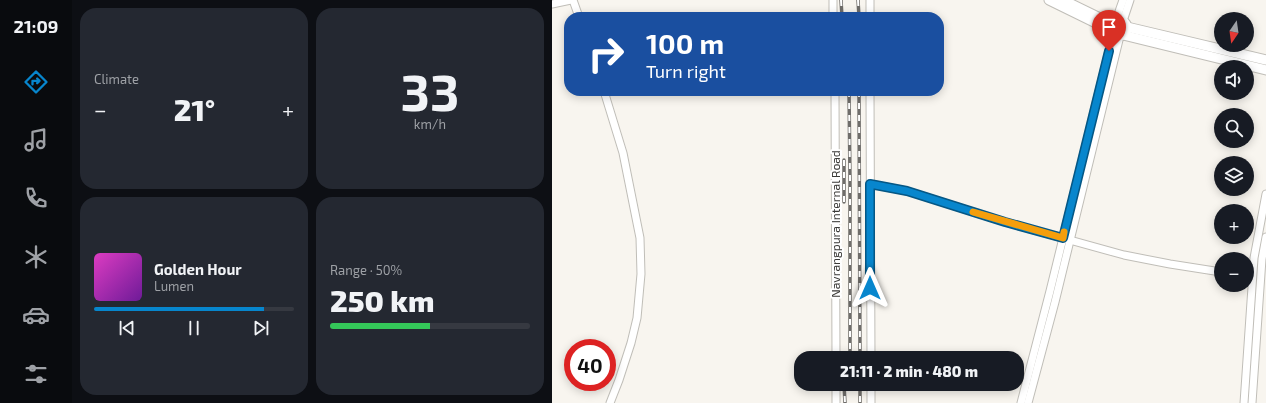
<!DOCTYPE html>
<meta charset="utf-8">
<style>
:root{--surface:#171b24;--page:#242831;--text:#f1f3f6;--muted:#9ea1a6;--line:#363941;--accent:#0786cd}
body{margin:0;font-family:"Exo 2",sans-serif;background:var(--page);color:var(--text);height:100vh;display:flex;flex-direction:column;font-size:15px;white-space:nowrap}
*{box-sizing:border-box;margin:0}
p{font-size:13px;color:var(--muted)}
.icon{flex:none;width:22px;height:22px;fill:none;stroke:currentColor;stroke-width:2;stroke-linecap:round;stroke-linejoin:round}
.map{position:relative;flex:1;overflow:hidden}
.drawer{display:flex;flex-direction:column;gap:8px;padding:8px;background:#0d0f14;width:480px}
.drawer>*{flex:none}
.top-card{position:absolute;left:12px;top:12px;width:380px;height:84px;border-radius:16px;box-shadow:0 2px 10px #0003;background:#1a4fa0;color:#fff;overflow:hidden}
.needle{width:26px;rotate:193deg}
.buttons{position:absolute;left:662px;top:12px;display:grid;gap:8px}
.buttons a{display:grid;place-items:center;width:40px;height:40px;border-radius:50%;background:var(--surface);box-shadow:0 2px 10px #0003;font-size:20px}
.speed{position:absolute;left:12px;top:339px;display:flex;gap:8px;font-size:20px;font-weight:700;text-align:center}
.speed>*{display:grid;place-content:center;width:52px;height:52px;border-radius:50%;background:var(--surface);box-shadow:0 2px 10px #0003;line-height:1}
.speed .limit{border:6px solid #d22;background:#fff;color:#111}
.pin{position:absolute;display:grid;place-items:center;width:34px;height:34px;color:#fff;margin:-41px -17px;border-radius:50% 50% 50% 0;rotate:-45deg;box-shadow:0 0 4px #0007}
.pin .icon{rotate:45deg}
.me{position:absolute;width:44px;margin:-22px;rotate:0deg;stroke-linejoin:round;filter:drop-shadow(0 0 3px #0008)}
.turn{display:flex;align-items:center;gap:14px;height:84px;padding:0 16px;font-size:18px}
.turn .icon{width:52px;height:52px;stroke-width:2.5}
.turn b{display:block;font-size:28px;line-height:34px}
.big{font-size:30px;font-weight:800;line-height:1.1}
.drawer .card{flex:1;display:flex;flex-direction:column;justify-content:center;gap:6px;min-width:0;padding:0 14px;border-radius:16px;background:var(--page)}
.drawer .dial{align-items:center;gap:0}
.dial b{font-size:52px;line-height:1}
.song{display:flex;align-items:center;gap:12px}
.cover{width:48px;height:48px;border-radius:6px;background:linear-gradient(135deg,hsl(310 70% 55%),hsl(280 70% 35%))}
.played{height:4px;border-radius:2px;background:linear-gradient(90deg,var(--accent) 85%,var(--line) 85%)}
.keys{display:flex;justify-content:space-around;direction:ltr}
.heat{display:flex;justify-content:space-between;align-items:center;font-size:22px;direction:ltr}
.charge{height:6px;border-radius:3px;background:linear-gradient(90deg,#34c759 50%,var(--line) 0)}
.drawer .tiles{flex:1;display:grid;gap:8px;grid-template-columns:repeat(2,1fr)}
.trip{position:absolute;left:242px;top:351px;width:230px;height:40px;border-radius:16px;background:var(--surface);box-shadow:0 2px 10px #0003;font-weight:800;line-height:40px;text-align:center}
main{display:flex;flex:1;min-height:0}
.tabs{display:flex;flex-direction:column;width:72px;justify-content:space-around;align-items:center;background:#090b0e;color:var(--muted)}
.tabs .icon{width:28px;height:28px}
.tabs .active{color:var(--accent)}
.tabs b{font-size:18px;color:var(--text)}
.map>svg:first-child{display:block}
.lines{fill:none;stroke-linecap:round;stroke-linejoin:round}
.tertiary-casing{stroke:#c0beb8;stroke-width:9}
.primary-casing{stroke:#c0beb8;stroke-width:11}
.tertiary{stroke:#fff;stroke-width:7}
.primary{stroke:#fff;stroke-width:9}
.rail-casing{stroke:#6f6d6a;stroke-width:3.5}
.rail{stroke:#fff;stroke-width:2;stroke-dasharray:6;stroke-linecap:butt}
.route-casing{stroke:#055785;stroke-width:10}
.route{stroke:#0786cd;stroke-width:7}
.slow{stroke:#f59e0b;stroke-width:7}
.labels{text-anchor:middle;stroke-width:4;stroke-linejoin:round;paint-order:stroke}
.street-label{font-size:12px;fill:#3a3937;stroke:#fff}
</style>
<main>
<nav class="tabs">
<b>21:09</b>
<svg class="icon active" aria-label="directions" viewBox="0 0 24 24"><path d="M12 3l9 9-9 9-9-9zM9 14v-3h6M13 9l2 2-2 2"/></svg>
<svg class="icon" aria-label="music" viewBox="0 0 24 24"><path d="M9 18V5l10-2v13"/><circle cx="6" cy="18" r="3"/><circle cx="16" cy="16" r="3"/></svg>
<svg class="icon" aria-label="phone" viewBox="0 0 24 24"><path d="M5 4h4l2 5-3 2q2 4 5 5l2-3 5 2v4C11 20 4 13 5 4z"/></svg>
<svg class="icon" aria-label="climate" viewBox="0 0 24 24"><path d="M12 3v18M4 7l16 10M4 17L20 7"/></svg>
<svg class="icon" aria-label="car" viewBox="0 0 24 24"><path d="M5 17H2v-5l4-1 3-4h7l3 4 3 1v5h-3M9 17h6M6 11h13"/><circle cx="7" cy="17" r="2"/><circle cx="17" cy="17" r="2"/></svg>
<svg class="icon" aria-label="filters" viewBox="0 0 24 24"><path d="M4 7h16M4 17h16"/><circle cx="9" cy="7" r="2"/><circle cx="15" cy="17" r="2"/></svg>
</nav>
<section class="drawer">
<div class="tiles">
<div class="card"><p>Climate</p>
<div class="heat"><a>−</a><b class="big">21°</b><a>+</a></div>
</div>
<div class="card dial"><b>33</b><p>km/h</p></div>
<div class="card">
<div class="song"><i class="cover"></i><div><b>Golden Hour</b><p>Lumen</p></div></div>
<div class="played"></div>
<div class="keys"><svg class="icon" aria-label="previous" viewBox="0 0 24 24"><path d="M18 5L8 12l10 7zM5 5v14"/></svg><svg class="icon" aria-label="pause" viewBox="0 0 24 24"><path d="M8 5v14M16 5v14"/></svg><svg class="icon" aria-label="next" viewBox="0 0 24 24"><path d="M6 5l10 7-10 7zM19 5v14"/></svg></div>
</div>
<div class="card"><p>Range · 50%</p><b class="big">250 km</b><div class="charge"></div></div>
</div>
</section>
<div class="map">
<svg width="714" height="403" viewBox="0 0 714 403">
<rect width="100%" height="100%" fill="#f8f5ef"/>
<g class="lines">
<g class="tertiary-casing">
<g id="tertiary">
<polyline points="21,0 27,17"/>
<polyline points="281,0 281,17"/>
<polyline points="318,0 318,17"/>
<polyline points="0,4 19,0"/>
<polyline points="564,20 571,0"/>
<polyline points="571,21 578,0"/>
<polyline points="52,91 71,153 88,238 89,274 85,318 79,343 67,380 58,403"/>
<polyline points="283,91 284,358"/>
<polyline points="318,91 319,358"/>
<polyline points="318,184 355,191 453,222 572,255 618,264 669,272"/>
<polyline points="319,384 319,403"/>
<polyline points="284,403 284,384"/>
<polyline points="469,403 498,291 561,34"/>
<polyline points="476,403 503,302 568,36"/>
<polyline points="692,403 702,258 714,194"/>
<polyline points="700,403 710,259 714,237"/>
</g>
</g>
<g class="primary-casing">
<g id="primary">
<polyline points="497,0 546,24 559,32"/>
<polyline points="511,0 548,18 561,22"/>
<circle cx="567" cy="28" r="8"/>
<polyline points="575,27 714,60"/>
<polyline points="571,35 714,70"/>
</g>
</g>
<use href="#tertiary" class="tertiary"/>
<use href="#primary" class="primary"/>
<g class="rail-casing">
<g id="rail">
<polyline points="289,0 290,17"/>
<polyline points="306,0 307,17"/>
<polyline points="297,91 298,179 298,358"/>
<polyline points="307,91 308,358"/>
<polyline points="292,160 292,202"/>
<polyline points="292,384 293,403"/>
<polyline points="308,384 308,403"/>
</g>
</g>
<use href="#rail" class="rail"/>
</g>
<g class="lines">
<g class="route-casing">
<polyline id="route" points="318,288 318,184 355,191 453,222 511,238 557,51"/>
</g>
<use href="#route" class="route"/>
<polyline class="slow" points="421,212 511,238 512,232"/>
</g>
<g class="labels">
<g class="street-label">
<text transform="translate(284 224) rotate(-90)" y="4">Navrangpura Internal Road</text>
</g>
</g>
</svg>
<div class="buttons">
<a><svg class="needle" viewBox="-14 -14 28 28"><path d="M0-13l5 13h-10z" fill="#e53935"/><path d="M0 13l5-13h-10z" fill="#9ea1a6"/></svg></a>
<a><svg class="icon" aria-label="sound" viewBox="0 0 24 24"><path d="M4 9h4l5-4v14l-5-4H4zM17 9q2 3 0 6"/></svg></a>
<a><svg class="icon" aria-label="search" viewBox="0 0 24 24"><circle cx="10" cy="10" r="6"/><path d="M15 15l6 6"/></svg></a>
<a><svg class="icon" aria-label="layers" viewBox="0 0 24 24"><path d="M12 4l9 5-9 5-9-5zM3 14l9 5 9-5"/></svg></a>
<a>+</a>
<a>−</a>
</div>
<div class="speed"><div class="limit">40</div></div>
<div class="pin" style="left:557px;top:51px;background:#d93025"><svg class="icon" aria-label="arrive" viewBox="0 0 24 24"><path d="M6 21V4h12l-3 4 3 4H6"/></svg></div>
<svg class="me" style="left:318px;top:288px" viewBox="-20 -20 40 40"><path d="M0-17L14 15 0 8-14 15z" fill="#0786cd" stroke="#fff" stroke-width="4"/></svg>
<div class="trip">21:11 · 2 min · 480 m</div>
<div class="top-card">
<div class="turn"><svg class="icon" aria-label="right" viewBox="0 0 24 24"><path d="M7 20v-9h11M14 6l5 5-5 5"/></svg><div><b>100 m</b>Turn right</div></div>
</div>
</div>
</main>
